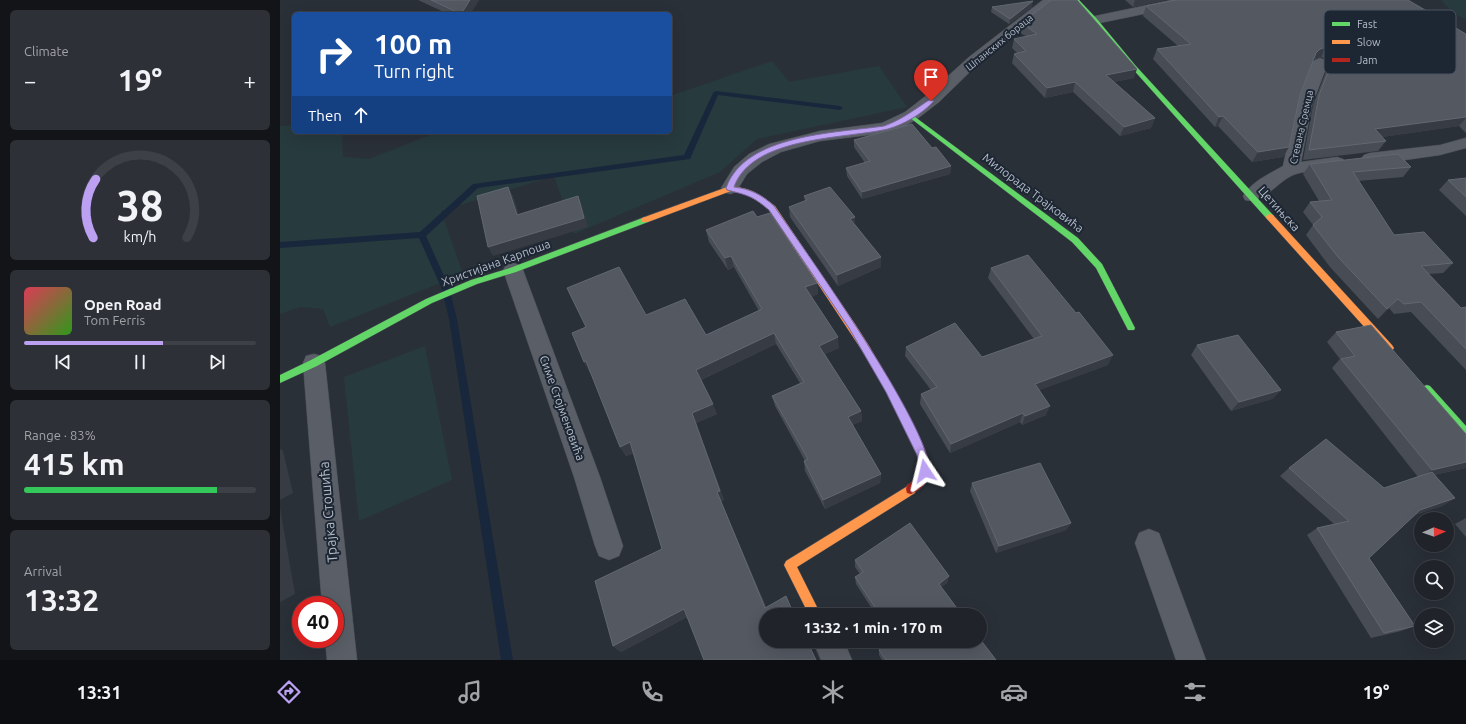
<!DOCTYPE html>
<meta charset="utf-8">
<style>
:root{--surface:#20242a;--page:#2d3036;--text:#f1f3f6;--muted:#a2a4a8;--line:#3d4147;--accent:#bca0f2}
body{margin:0;font-family:Ubuntu,sans-serif;background:var(--page);color:var(--text);height:100vh;display:flex;flex-direction:column;font-size:15px;white-space:nowrap}
*{box-sizing:border-box;margin:0}
p{font-size:13px;color:var(--muted)}
.icon{flex:none;width:22px;height:22px;fill:none;stroke:currentColor;stroke-width:2;stroke-linecap:round;stroke-linejoin:round}
.map{position:relative;flex:1;overflow:hidden}
.side{display:flex;flex-direction:column;gap:10px;padding:10px;background:#121417;width:280px}
.side>*{flex:none}
.banner{position:absolute;left:12px;top:12px;width:380px;height:122px;border-radius:6px;box-shadow:0 4px 16px #0002,0 0 0 1px var(--line);background:#1a4fa0;color:#fff;overflow:hidden}
.needle{width:26px;rotate:88deg}
.controls{position:absolute;left:1134px;top:512px;display:grid;gap:8px}
.controls a{display:grid;place-items:center;width:40px;height:40px;border-radius:50%;background:var(--surface);box-shadow:0 4px 16px #0002,0 0 0 1px var(--line);font-size:20px}
.speed{position:absolute;left:12px;top:596px;display:flex;gap:8px;font-size:20px;font-weight:700;text-align:center}
.speed>*{display:grid;place-content:center;width:52px;height:52px;border-radius:50%;background:var(--surface);box-shadow:0 4px 16px #0002,0 0 0 1px var(--line);line-height:1}
.speed .limit{border:6px solid #d22;background:#fff;color:#111}
.pin{position:absolute;display:grid;place-items:center;width:34px;height:34px;color:#fff;margin:-41px -17px;border-radius:50% 50% 50% 0;rotate:-45deg;box-shadow:0 0 4px #0007}
.pin .icon{rotate:45deg}
.me{position:absolute;width:44px;margin:-22px;rotate:350deg;stroke-linejoin:round;filter:drop-shadow(0 0 3px #0008)}
.turn{display:flex;align-items:center;gap:14px;height:84px;padding:0 16px;font-size:18px}
.turn .icon{width:52px;height:52px;stroke-width:2.5}
.turn b{display:block;font-size:28px;line-height:34px}
.then{display:flex;align-items:center;height:38px;padding:0 16px;background:#0003;gap:8px;font-size:15px}
.big{font-size:30px;font-weight:700;line-height:1.1}
.side .tile{flex:1;display:flex;flex-direction:column;justify-content:center;gap:6px;min-width:0;padding:0 14px;border-radius:6px;background:var(--page)}
.side .dial{align-items:center;gap:0}
.dial svg{height:104px;overflow:visible;fill:none;stroke:var(--line);stroke-width:7;stroke-linecap:round;text-anchor:middle}
.dial text{fill:var(--text);stroke:none}
.song{display:flex;align-items:center;gap:12px}
.cover{width:48px;height:48px;border-radius:6px;background:linear-gradient(135deg,hsl(350 70% 55%),hsl(110 70% 35%))}
.played{height:4px;border-radius:2px;background:linear-gradient(90deg,var(--accent) 60%,var(--line) 60%)}
.keys{display:flex;justify-content:space-around;direction:ltr}
.heat{display:flex;justify-content:space-between;align-items:center;font-size:22px;direction:ltr}
.charge{height:6px;border-radius:3px;background:linear-gradient(90deg,#34c759 83%,var(--line) 0)}
.trip{position:absolute;left:479px;top:608px;width:228px;height:40px;border-radius:20px;background:var(--surface);box-shadow:0 4px 16px #0002,0 0 0 1px var(--line);font-weight:700;line-height:40px;text-align:center}
.tab-bar{display:flex;height:64px;justify-content:space-around;align-items:center;background:#0d0e11;color:var(--muted)}
.tab-bar .icon{width:28px;height:28px}
.tab-bar .current{color:var(--accent)}
.tab-bar b{font-size:18px;color:var(--text)}
main{display:flex;flex:1;min-height:0}
.map>svg:first-child{display:block}
.green{fill:#273a3e}
.lines{fill:none;stroke-linecap:round;stroke-linejoin:round}
.stream{fill:#19273c;fill-rule:evenodd}
.street-casing{stroke:#484c55;stroke-width:1}
.fast-casing{stroke:#484c55;stroke-width:1}
.slow-casing{stroke:#484c55;stroke-width:1}
.jam-casing{stroke:#484c55;stroke-width:1}
.street{fill:#5a5e66;fill-rule:evenodd}
.fast{fill:#63d668;fill-rule:evenodd}
.slow{fill:#ff974d;fill-rule:evenodd}
.jam{fill:#b3261e;fill-rule:evenodd}
.wall{fill:#474c55}
.shaded-wall{fill:#373c44}
.building{fill:#535861;stroke:#626872}
.route{fill:#bca0f2;stroke:#7a689d}
.labels{text-anchor:middle;stroke-width:4;stroke-linejoin:round;paint-order:stroke}
.far-street-label{font-size:10px;fill:#b4bcc9;stroke:#1d2633}
.street-label{font-size:12px;fill:#b4bcc9;stroke:#1d2633}
.near-street-label{font-size:14px;fill:#b4bcc9;stroke:#1d2633}
.key{fill:#1d2633;stroke:#4a5360;stroke-width:1}
.key-label{font-size:11px;fill:#b4bcc9}
</style>
<main>
<section class="side">
<div class="tile"><p>Climate</p>
<div class="heat"><a>−</a><b class="big">19°</b><a>+</a></div>
</div>
<div class="tile dial"><svg viewBox="0 0 100 80">
<path d="M14 69A42 42 0 1 1 86 69"/>
<path d="M14 69A42 42 0 0 1 16 24" stroke="#bca0f2"/>
<text x="50" y="56" font-size="32" font-weight="700">38</text>
<text x="50" y="72" font-size="11">km/h</text>
</svg></div>
<div class="tile">
<div class="song"><i class="cover"></i><div><b>Open Road</b><p>Tom Ferris</p></div></div>
<div class="played"></div>
<div class="keys"><svg class="icon" aria-label="previous" viewBox="0 0 24 24"><path d="M18 5L8 12l10 7zM5 5v14"/></svg><svg class="icon" aria-label="pause" viewBox="0 0 24 24"><path d="M8 5v14M16 5v14"/></svg><svg class="icon" aria-label="next" viewBox="0 0 24 24"><path d="M6 5l10 7-10 7zM19 5v14"/></svg></div>
</div>
<div class="tile"><p>Range · 83%</p><b class="big">415 km</b><div class="charge"></div></div>
<div class="tile"><p>Arrival</p><b class="big">13:32</b></div>
</section>
<div class="map">
<svg width="1186" height="660" viewBox="0 0 1186 660">
<rect width="100%" height="100%" fill="#2a3038"/>
<g class="green">
<polygon points="1161,0 1186,0 1186,20 1171,11"/>
<polygon points="492,61 509,82 599,66 627,107 477,139 440,172 294,234 274,176 161,211 183,274 50,327 43,309 20,307 0,314 0,126 14,125 14,132 57,132 62,135 63,157 89,159 158,132 390,132 390,96"/>
<polygon points="145,346 172,480 79,521 64,377"/>
</g>
<g class="lines">
<polygon class="stream" points="436,91 560,106 563,108 560,110 438,95 410,159 198,188 146,236 169,287 177,319 233,660 221,660 169,319 161,287 139,238 0,248 0,242 140,232 193,184 404,155 433,93"/>
<g class="street-casing">
<g id="street">
<polygon points="763,0 778,0 767,10 699,63 659,102 637,119 625,126 605,133 540,141 501,152 482,162 467,174 456,192 450,194 444,192 441,188 454,167 469,154 489,144 540,131 602,123 625,112 647,95 689,57"/>
<polygon points="892,0 919,0 917,3 912,4 815,24 810,23 808,20 810,17 815,16"/>
<path d="M1040 58 1045 60 1048 63 1032 105 1021 162 1057 157 1063 159 1066 163 1063 167 1057 169C1044 170 1029 170 1016 174 999 179 984 205 965 200L963 196C971 182 989 174 1003 166L1016 105 1032 63 1035 60Z"/>
<polygon points="1186,138 1186,148 1160,155 1090,165 1084,163 1081,159 1084,155 1090,153 1160,145"/>
<polygon points="233,263 240,265 243,270 320,477 343,546 339,556 329,560 319,556 315,546 294,477 223,270 226,265"/>
<polygon points="34,354 42,356 45,363 77,660 47,660 45,639 55,639 55,605 42,605 23,363 26,356"/>
<polygon points="869,529 879,533 926,660 896,660 855,543 859,533"/>
<polygon points="533,641 564,641 572,660 541,660"/>
</g>
</g>
<g class="fast-casing">
<g id="fast">
<polygon points="793,0 799,0 817,19 855,65 993,215 994,217 993,219 987,219 851,67 813,21"/>
<polygon points="631,114 798,238 822,264 855,328 854,330 848,330 816,268 792,242 629,117 628,116"/>
<polygon points="365,217 369,220 368,222 236,272 197,284 152,303 37,366 0,383 0,375 31,360 146,299 191,280 230,268"/>
<polygon points="1147,385 1150,386 1186,426 1186,437 1182,436 1144,392 1142,389 1144,386"/>
</g>
</g>
<g class="slow-casing">
<g id="slow">
<path d="M450 186C472 189 477 192 495 206L575 324 591 349 589 352H583L489 210C476 199 468 194 451 191L368 222H362L361 220 362 218Z"/>
<polygon points="990,214 993,215 1112,345 1114,348 1112,351 1106,351 987,219 986,217 987,215"/>
<polygon points="631,484 635,485 636,489 635,493 517,567 541,615 529,615 504,565 506,561"/>
</g>
</g>
<g class="jam-casing">
<path id="jam" d="M586 345 589 346C601 366 654 453 650 472 647 483 641 490 631 494L627 493 626 489 627 485 635 480 640 471 637 454 607 392 581 349 583 346Z"/>
</g>
<use href="#street" class="street"/>
<use href="#fast" class="fast"/>
<use href="#slow" class="slow"/>
<use href="#jam" class="jam"/>
</g>
<g class="wall">
<polygon points="138,0 199,0 190,14 168,14"/>
<polygon points="845,0 885,0 853,7"/>
<polygon points="866,6 1186,34 1186,133 1179,126 1102,137 1106,141 1098,151 1023,160 1033,105 1049,64 1046,59 1041,57 1034,59 1033,60 1020,95 1009,147 1003,157 972,162 938,126 935,127 873,59 877,49 898,46 863,16"/>
<polygon points="712,7 752,7 729,24 711,12"/>
<polygon points="742,23 854,78 834,82 875,118 871,128 840,136 793,92 765,98 732,63 734,54 737,53 732,48 734,39 746,36 740,33"/>
<polygon points="574,140 652,148 671,166 670,174 582,199 567,176 566,168 585,163 574,147"/>
<polygon points="1030,164 1131,167 1123,177 1078,181 1114,235 1173,263 1163,273 1149,274 1181,308 1186,307 1186,370 1131,312 1114,314 1109,308 1098,319 1050,267 1026,235 1033,225 1023,212 1030,202 1039,201 1023,174"/>
<polygon points="1186,178 1186,216 1159,190 1168,180"/>
<polygon points="524,196 575,224 601,257 601,267 558,286 510,217 509,207 525,201"/>
<polygon points="477,217 537,283 538,294 531,297 559,348 545,354 581,411 582,421 572,425 601,474 600,483 545,509 525,471 524,461 525,461 495,406 492,396 520,383 496,344 421,380 437,414 416,423 444,500 441,501 486,607 514,615 407,617 341,652 333,646 382,549 354,453 346,456 340,447 311,372 310,373 304,362 366,315 426,335 479,311 454,267 448,270 429,242 426,230"/>
<polygon points="711,268 828,365 759,390 766,415 742,425 740,422 670,453 640,404 641,394 651,390 625,356 626,347 702,357 754,339 708,278"/>
<polygon points="1056,332 1186,434 1186,468 1154,475 1175,498 1162,506 1135,515 1089,558 1135,626 1121,631 1091,638 1027,535 1037,528 1054,524 1000,476 1009,468 1104,488 1138,477 1052,368 1060,359 1047,342"/>
<polygon points="917,345 1001,390 992,399 951,411 911,355"/>
<polygon points="692,483 791,523 786,530 716,553 690,491"/>
<polygon points="1186,518 1186,537 1175,524"/>
<polygon points="575,560 669,576 667,583 661,587 682,615 596,615 576,584 575,577 580,574 575,567"/>
<polygon points="599,650 716,660 602,660 599,655"/>
</g>
<g class="shaded-wall">
<polygon points="190,0 199,0 190,14 181,14"/>
<polygon points="855,0 885,0 853,7"/>
<polygon points="753,1 752,7 729,24 730,19"/>
<polygon points="1046,47 1041,57 1034,59 1031,62 1036,53 1040,49"/>
<polygon points="857,69 854,78 823,84 826,75"/>
<polygon points="795,82 793,92 765,98 767,88"/>
<polygon points="943,116 938,126 935,127 939,117"/>
<polygon points="1186,117 1186,118 1179,126 1088,139 1095,129"/>
<polygon points="875,118 871,128 840,136 844,127"/>
<polygon points="1009,147 1003,157 972,162 978,152"/>
<polygon points="671,166 670,174 582,199 582,192"/>
<polygon points="228,187 233,196 242,224 237,215"/>
<polygon points="298,196 302,205 308,227 213,256 208,247"/>
<polygon points="575,217 575,228 570,219"/>
<polygon points="451,256 454,267 448,270 445,258"/>
<polygon points="601,257 601,267 558,286 557,275"/>
<polygon points="537,283 538,294 527,299 525,287"/>
<polygon points="1118,299 1098,319 1107,309"/>
<polygon points="494,333 496,344 420,380 416,370"/>
<polygon points="558,337 559,348 540,356 539,346"/>
<polygon points="833,355 828,365 752,393 755,384"/>
<polygon points="306,361 313,371 310,373 304,362"/>
<polygon points="1001,390 992,399 951,411 959,402"/>
<polygon points="433,404 437,414 416,423 444,500 441,501 437,492 412,413"/>
<polygon points="770,406 766,415 742,425 745,416"/>
<polygon points="581,411 582,421 568,427 568,417"/>
<polygon points="743,413 740,422 670,453 671,444"/>
<polygon points="350,442 356,452 346,456 340,447"/>
<polygon points="0,449 3,451 13,493 0,500"/>
<polygon points="1186,462 1186,468 1139,478 1152,470"/>
<polygon points="601,474 600,483 545,509 543,500"/>
<polygon points="1175,498 1162,506 1128,517 1140,510"/>
<polygon points="0,508 15,594 0,602"/>
<polygon points="791,523 786,530 716,553 719,546"/>
<polygon points="669,576 667,583 657,590 659,584"/>
<polygon points="404,609 410,615 341,652 333,646"/>
</g>
<g class="building">
<polygon points="151,0 190,0 181,14"/>
<polygon points="771,0 797,0 857,69 826,75 875,118 844,127 795,82 767,88 734,54 746,51 734,39 757,34 742,23"/>
<polygon points="896,0 1128,0 1186,34 1186,117 1095,129 1106,141 1029,150 1039,95 1055,54 1052,49 1046,47 1040,49 1036,53 1020,95 1009,147 978,152 943,116 939,117 877,49 911,44 866,6"/>
<polygon points="753,1 730,19 712,7"/>
<polygon points="632,124 652,148 656,147 671,166 582,192 566,168 590,161 574,140"/>
<polygon points="1118,154 1131,167 1073,172 1114,235 1144,232 1173,263 1141,266 1181,308 1186,307 1186,349 1141,302 1124,304 1118,299 1107,309 1058,257 1033,225 1042,217 1030,202 1052,200 1030,164"/>
<polygon points="1186,178 1186,197 1168,180"/>
<polygon points="228,187 237,215 298,196 304,218 208,247 197,196"/>
<polygon points="550,187 575,217 570,219 601,257 557,275 509,207 527,200 524,196"/>
<polygon points="473,211 477,217 490,213 537,283 525,287 558,337 539,346 581,411 568,417 601,474 543,500 524,461 528,459 492,396 524,382 494,333 416,370 433,404 412,413 440,491 437,492 485,608 506,596 514,615 486,615 486,641 527,641 536,660 424,660 404,609 333,646 315,581 382,549 350,442 340,447 306,361 304,362 292,333 306,327 287,288 339,267 366,315 405,299 426,335 482,309 451,256 445,258 426,230"/>
<polygon points="748,255 796,313 799,312 833,355 755,384 770,406 745,416 743,413 671,444 641,394 657,387 626,347 675,323 702,357 762,336 711,268"/>
<polygon points="1091,325 1186,434 1186,462 1152,470 1061,359 1075,356 1056,332"/>
<polygon points="958,335 1001,390 959,402 917,345"/>
<polygon points="1046,439 1104,488 1152,472 1175,498 1140,510 1089,558 1135,626 1104,633 1037,528 1069,521 1009,468"/>
<polygon points="760,463 791,523 719,546 692,483"/>
<polygon points="630,523 669,576 659,584 682,615 600,615 575,577 583,572 575,560"/>
<polygon points="700,639 716,660 606,660 599,650 611,641 700,641"/>
</g>
<path class="route" d="M649 100 654 101C642 114 625 124 608 129 565 139 472 136 454 187 471 189 482 195 494 206 519 242 663 443 648 475L645 476 641 475 637 455 606 392 569 328 489 210C473 196 467 195 447 190L446 188C465 134 556 133 604 126 621 120 634 110 649 100Z"/>
<g class="labels">
<g class="far-street-label">
<text transform="translate(719 42) rotate(-39)" y="4">Шпанских бораца</text>
<text transform="translate(1021 127) rotate(-77)" y="4">Стевана Сремца</text>
</g>
<g class="street-label">
<text transform="translate(753 193) rotate(37)" y="4">Милорада Трајковића</text>
<text transform="translate(999 209) rotate(48)" y="4">Цетињска</text>
<text transform="translate(216 263) rotate(-20)" y="4">Христијана Карпоша</text>
<text transform="translate(282 408) rotate(70)" y="4">Симе Стојменовића</text>
</g>
<g class="near-street-label">
<text transform="translate(48 512) rotate(-95)" y="5">Трајка Стошића</text>
</g>
</g>
<rect x="1044" y="10" width="132" height="64" rx="6" class="key"/>
<rect x="1052" y="22" width="18" height="4" fill="#63d668"/>
<rect x="1052" y="40" width="18" height="4" fill="#ff974d"/>
<rect x="1052" y="58" width="18" height="4" fill="#b3261e"/>
<g class="key-label">
<text x="1077" y="28">Fast</text>
<text x="1077" y="46">Slow</text>
<text x="1077" y="64">Jam</text>
</g>
</svg>
<div class="controls">
<a><svg class="needle" viewBox="-14 -14 28 28"><path d="M0-13l5 13h-10z" fill="#e53935"/><path d="M0 13l5-13h-10z" fill="#a2a4a8"/></svg></a>
<a><svg class="icon" aria-label="search" viewBox="0 0 24 24"><circle cx="10" cy="10" r="6"/><path d="M15 15l6 6"/></svg></a>
<a><svg class="icon" aria-label="layers" viewBox="0 0 24 24"><path d="M12 4l9 5-9 5-9-5zM3 14l9 5 9-5"/></svg></a>
</div>
<div class="speed"><div class="limit">40</div></div>
<div class="pin" style="left:651px;top:101px;background:#d93025"><svg class="icon" aria-label="arrive" viewBox="0 0 24 24"><path d="M6 21V4h12l-3 4 3 4H6"/></svg></div>
<svg class="me" style="left:645px;top:471px" viewBox="-20 -20 40 40"><path d="M0-17L14 15 0 8-14 15z" fill="#bca0f2" stroke="#fff" stroke-width="4"/></svg>
<div class="trip">13:32 · 1 min · 170 m</div>
<div class="banner">
<div class="turn"><svg class="icon" aria-label="right" viewBox="0 0 24 24"><path d="M7 20v-9h11M14 6l5 5-5 5"/></svg><div><b>100 m</b>Turn right</div></div>
<div class="then">Then<svg class="icon" aria-label="ahead" viewBox="0 0 24 24"><path d="M12 20V5M6 11l6-6 6 6"/></svg></div>
</div>
</div>
</main>
<nav class="tab-bar">
<b>13:31</b>
<svg class="icon current" aria-label="directions" viewBox="0 0 24 24"><path d="M12 3l9 9-9 9-9-9zM9 14v-3h6M13 9l2 2-2 2"/></svg>
<svg class="icon" aria-label="music" viewBox="0 0 24 24"><path d="M9 18V5l10-2v13"/><circle cx="6" cy="18" r="3"/><circle cx="16" cy="16" r="3"/></svg>
<svg class="icon" aria-label="phone" viewBox="0 0 24 24"><path d="M5 4h4l2 5-3 2q2 4 5 5l2-3 5 2v4C11 20 4 13 5 4z"/></svg>
<svg class="icon" aria-label="climate" viewBox="0 0 24 24"><path d="M12 3v18M4 7l16 10M4 17L20 7"/></svg>
<svg class="icon" aria-label="car" viewBox="0 0 24 24"><path d="M5 17H2v-5l4-1 3-4h7l3 4 3 1v5h-3M9 17h6M6 11h13"/><circle cx="7" cy="17" r="2"/><circle cx="17" cy="17" r="2"/></svg>
<svg class="icon" aria-label="filters" viewBox="0 0 24 24"><path d="M4 7h16M4 17h16"/><circle cx="9" cy="7" r="2"/><circle cx="15" cy="17" r="2"/></svg>
<b>19°</b>
</nav>
